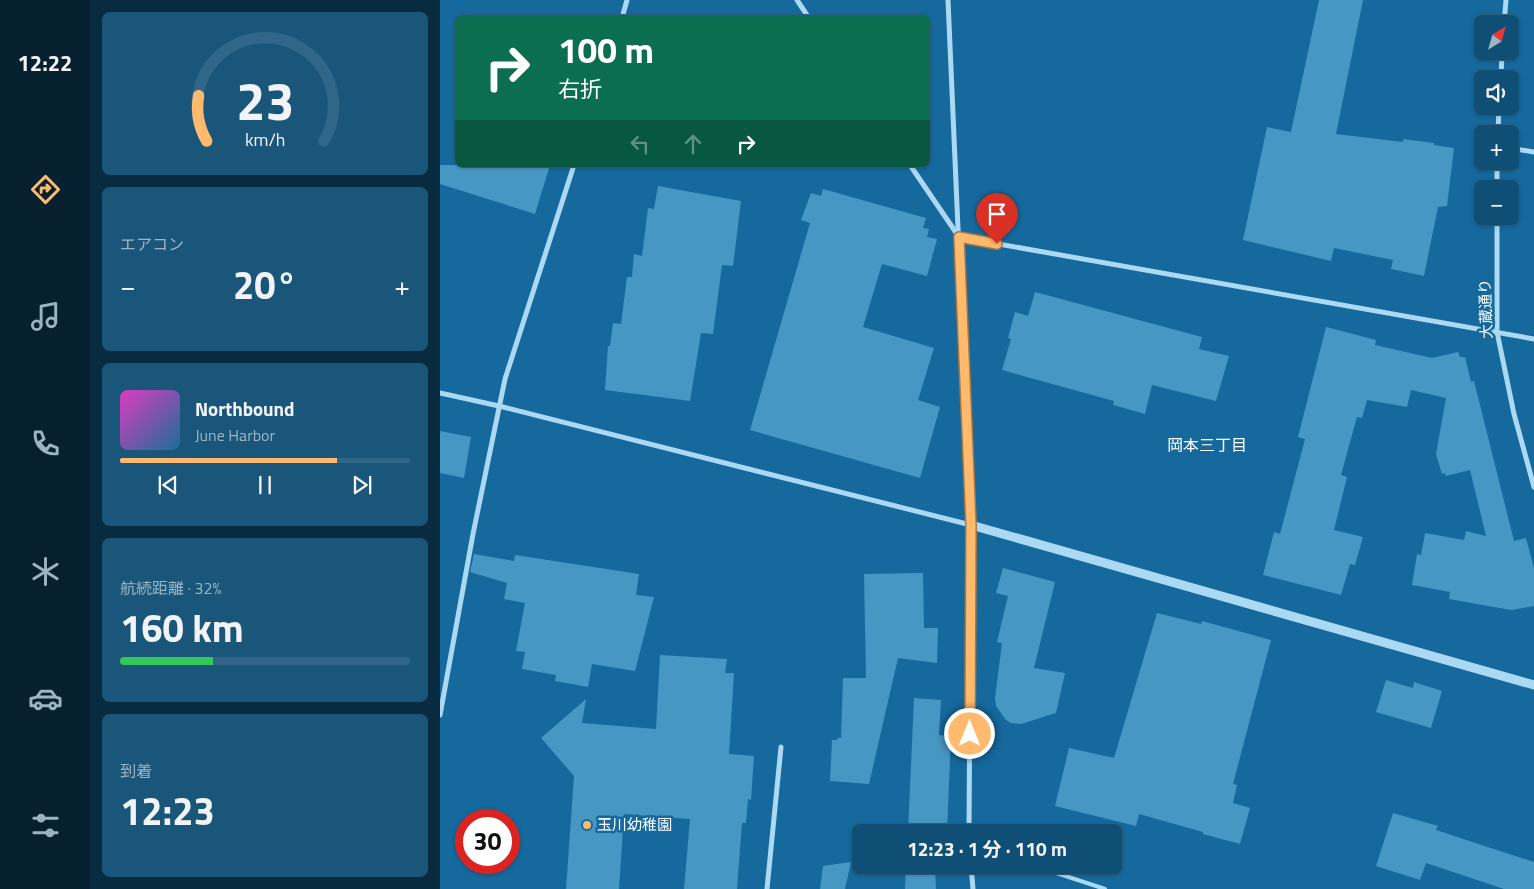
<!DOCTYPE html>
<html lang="ja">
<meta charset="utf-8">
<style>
:root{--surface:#104f75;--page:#19567a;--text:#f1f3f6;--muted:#9cb5c5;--line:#306687;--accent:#ffba6d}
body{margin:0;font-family:"Titillium Web","Noto Sans JP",sans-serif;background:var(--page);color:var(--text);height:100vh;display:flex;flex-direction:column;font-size:19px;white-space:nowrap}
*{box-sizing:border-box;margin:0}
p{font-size:16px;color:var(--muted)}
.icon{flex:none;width:28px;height:28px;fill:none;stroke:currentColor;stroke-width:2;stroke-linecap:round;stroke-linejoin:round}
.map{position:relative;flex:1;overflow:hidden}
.side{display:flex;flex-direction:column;gap:12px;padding:12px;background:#092b40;width:350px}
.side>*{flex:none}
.banner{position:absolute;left:15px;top:15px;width:475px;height:152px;border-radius:8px;box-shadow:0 1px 4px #0004,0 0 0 1px var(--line);background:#0b6e4f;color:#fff;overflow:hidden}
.needle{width:32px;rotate:37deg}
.fabs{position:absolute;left:1034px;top:15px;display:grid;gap:10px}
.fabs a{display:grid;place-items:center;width:45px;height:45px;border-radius:8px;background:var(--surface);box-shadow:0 1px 4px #0004,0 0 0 1px var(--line);font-size:25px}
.speed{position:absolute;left:15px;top:809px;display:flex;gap:10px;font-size:25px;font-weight:700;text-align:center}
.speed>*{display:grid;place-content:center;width:65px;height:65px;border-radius:50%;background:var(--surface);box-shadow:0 1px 4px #0004,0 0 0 1px var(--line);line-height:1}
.speed .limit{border:8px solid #d22;background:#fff;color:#111}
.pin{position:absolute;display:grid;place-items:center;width:42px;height:42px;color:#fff;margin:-51px -21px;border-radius:50% 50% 50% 0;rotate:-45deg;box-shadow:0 0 5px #0007}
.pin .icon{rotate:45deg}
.me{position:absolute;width:55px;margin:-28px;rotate:0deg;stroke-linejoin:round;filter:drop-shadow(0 0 4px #0008)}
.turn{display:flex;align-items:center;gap:18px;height:105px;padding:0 20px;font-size:22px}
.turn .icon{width:65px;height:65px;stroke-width:2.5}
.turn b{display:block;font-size:35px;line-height:42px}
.lanes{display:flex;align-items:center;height:48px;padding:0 20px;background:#0003;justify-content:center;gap:25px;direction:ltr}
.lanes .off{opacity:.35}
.big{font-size:38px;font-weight:700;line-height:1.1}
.side .widget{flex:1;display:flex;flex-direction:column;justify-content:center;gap:8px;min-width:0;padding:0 18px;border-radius:8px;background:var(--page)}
.side .dial{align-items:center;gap:0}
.dial svg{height:130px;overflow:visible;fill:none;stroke:var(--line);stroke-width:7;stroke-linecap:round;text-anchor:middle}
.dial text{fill:var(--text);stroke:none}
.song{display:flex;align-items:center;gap:15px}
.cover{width:60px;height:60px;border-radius:8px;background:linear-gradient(135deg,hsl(310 70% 55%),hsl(200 70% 35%))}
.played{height:5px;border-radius:2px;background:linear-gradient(90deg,var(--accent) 75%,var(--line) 75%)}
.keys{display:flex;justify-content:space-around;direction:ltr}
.heat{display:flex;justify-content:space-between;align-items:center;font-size:28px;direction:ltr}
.charge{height:8px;border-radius:4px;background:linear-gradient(90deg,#34c759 32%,var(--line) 0)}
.trip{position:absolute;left:412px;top:824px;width:270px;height:50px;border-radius:8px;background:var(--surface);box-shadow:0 1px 4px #0004,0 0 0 1px var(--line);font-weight:700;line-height:50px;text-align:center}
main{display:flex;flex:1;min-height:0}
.tabs{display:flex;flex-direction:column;width:90px;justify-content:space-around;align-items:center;background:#06202f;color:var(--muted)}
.tabs .icon{width:35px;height:35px}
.tabs .selected{color:var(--accent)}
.tabs b{font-size:22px;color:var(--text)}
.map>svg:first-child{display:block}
.building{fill:#4797c5}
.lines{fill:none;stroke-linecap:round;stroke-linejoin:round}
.service{stroke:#abd9f3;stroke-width:4}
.minor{stroke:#abd9f3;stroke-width:5}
.tertiary{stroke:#abd9f3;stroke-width:9}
.route-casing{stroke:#a67947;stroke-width:12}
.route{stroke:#ffba6d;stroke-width:9}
.poi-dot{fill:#ffba6d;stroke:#15699c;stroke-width:2}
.labels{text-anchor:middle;stroke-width:5;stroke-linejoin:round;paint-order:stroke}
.street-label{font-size:15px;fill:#fff;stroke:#15699c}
.poi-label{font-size:15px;fill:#fff;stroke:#15699c;text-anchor:start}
.neighbourhood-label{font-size:16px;fill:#fff;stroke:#15699c}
</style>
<main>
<nav class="tabs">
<b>12:22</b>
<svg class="icon selected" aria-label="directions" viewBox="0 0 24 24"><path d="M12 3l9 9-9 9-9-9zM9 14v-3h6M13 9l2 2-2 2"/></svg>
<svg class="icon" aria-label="music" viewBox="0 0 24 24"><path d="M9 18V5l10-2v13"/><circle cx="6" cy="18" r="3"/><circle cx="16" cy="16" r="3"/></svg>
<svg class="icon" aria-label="phone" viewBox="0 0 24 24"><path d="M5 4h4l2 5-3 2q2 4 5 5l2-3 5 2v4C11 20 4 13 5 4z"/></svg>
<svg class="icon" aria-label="climate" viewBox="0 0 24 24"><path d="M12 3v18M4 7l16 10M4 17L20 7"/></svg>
<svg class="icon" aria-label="car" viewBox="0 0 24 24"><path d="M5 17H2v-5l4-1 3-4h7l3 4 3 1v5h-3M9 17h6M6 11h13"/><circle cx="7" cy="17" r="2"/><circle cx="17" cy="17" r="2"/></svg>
<svg class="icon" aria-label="filters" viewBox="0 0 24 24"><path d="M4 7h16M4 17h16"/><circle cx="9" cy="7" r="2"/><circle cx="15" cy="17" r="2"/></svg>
</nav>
<section class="side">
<div class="widget dial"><svg viewBox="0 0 100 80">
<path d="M14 69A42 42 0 1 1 86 69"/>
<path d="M14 69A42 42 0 0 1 9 41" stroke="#ffba6d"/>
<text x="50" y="56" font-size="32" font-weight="700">23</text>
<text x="50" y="72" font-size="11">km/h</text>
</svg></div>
<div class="widget"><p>エアコン</p>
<div class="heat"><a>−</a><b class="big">20°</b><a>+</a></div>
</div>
<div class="widget">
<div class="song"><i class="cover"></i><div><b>Northbound</b><p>June Harbor</p></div></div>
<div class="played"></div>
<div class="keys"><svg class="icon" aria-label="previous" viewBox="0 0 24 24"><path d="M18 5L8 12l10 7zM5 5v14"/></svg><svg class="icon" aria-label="pause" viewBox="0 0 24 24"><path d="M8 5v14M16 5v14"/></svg><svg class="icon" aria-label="next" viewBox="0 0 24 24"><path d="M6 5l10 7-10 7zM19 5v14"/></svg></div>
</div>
<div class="widget"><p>航続距離 · 32%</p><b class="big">160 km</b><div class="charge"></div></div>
<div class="widget"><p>到着</p><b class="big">12:23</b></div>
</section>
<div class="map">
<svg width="1094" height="889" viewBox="0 0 1094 889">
<rect width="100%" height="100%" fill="#15699c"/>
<g class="building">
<polygon points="879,0 923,0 896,134 963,142 963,139 994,143 994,145 1014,148 1007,206 998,207 984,276 951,269 953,260 894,248 891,261 803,240 827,127 851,132"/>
<polygon points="0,165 110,165 95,214 0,184"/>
<polygon points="218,186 301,201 293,266 282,265 273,334 261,333 250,401 165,390 168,346 170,346 173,323 181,324 187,277 192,277 194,254 202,256 208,208 214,209"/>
<polygon points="383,189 486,218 483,228 489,229 487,237 497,239 487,276 442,264 423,327 494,348 478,400 500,407 480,478 310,430 370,223 361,220 371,193 381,196"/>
<polygon points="595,292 762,337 759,349 789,356 776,401 712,385 705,414 673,405 674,401 562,370 571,339 568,338 575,312 588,316"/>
<polygon points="886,327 936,340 935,345 992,358 1018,352 1020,357 1025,357 1031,382 1034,381 1074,541 1086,538 1094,568 1094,606 1071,610 1009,599 1010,592 972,585 977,554 981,555 985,533 1024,540 1026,531 1046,536 1030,470 1006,476 1005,473 1002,474 996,454 1006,398 971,390 967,407 927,400 922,418 917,417 901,475 907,477 894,530 923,537 915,565 910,564 901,595 823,575 834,532 840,534 865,439 858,437"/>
<polygon points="0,431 31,437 24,478 0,473"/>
<polygon points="34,554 74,561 75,555 199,574 196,595 214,597 195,671 152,664 148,687 115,681 116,675 82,669 85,652 76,651 85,603 64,599 67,583 30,572"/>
<polygon points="563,568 615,582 594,668 625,673 616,713 581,724 571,723 566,720 556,706 555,698 562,643 557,642 568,596 556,593"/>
<polygon points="483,573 484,628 498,628 497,663 458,658 429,784 390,781 392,740 397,740 398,738 401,738 403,678 426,678 424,574"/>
<polygon points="717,613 761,624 762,621 831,640 793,784 797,785 793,803 810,808 800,844 763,834 763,832 699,814 696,826 615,806 629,748 674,758"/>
<polygon points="220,655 287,659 285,673 294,673 289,754 314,756 311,800 308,799 306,823 302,823 297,889 244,889 250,819 184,814 179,889 126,889 134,776 101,738 146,699 142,723 216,729"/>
<polygon points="946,680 973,688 974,682 1002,691 991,728 936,712"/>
<polygon points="474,698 501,700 499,735 511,736 507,832 468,832"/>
<polygon points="953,813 998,826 996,830 1094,862 1094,889 1064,889 986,863 980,880 936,866"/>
<polygon points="411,862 405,889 380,889 383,866"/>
<polygon points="466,865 495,865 496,889 465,889"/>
</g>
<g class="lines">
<polyline class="service" points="592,865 665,889"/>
<g class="minor">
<polyline points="357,0 369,18"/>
<polyline points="508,0 531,525 529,832"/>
<polyline points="182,18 187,0"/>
<polyline points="1064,24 1066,0"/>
<polyline points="1061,79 1062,51"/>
<polyline points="1058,134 1059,106"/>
<polyline points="1070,148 1094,152"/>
<polyline points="470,165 519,237 1094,339"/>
<polyline points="1057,189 1057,161"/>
<polyline points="1057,216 1057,332 1074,414 1094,487"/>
<polyline points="0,393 59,406 531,525"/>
<polyline points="0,715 33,534 65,379 134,165"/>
<polyline points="531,865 533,889"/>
<polyline points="327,889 341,747"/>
</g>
<polyline class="tertiary" points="531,525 1094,685"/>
</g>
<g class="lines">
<g class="route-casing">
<polyline id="route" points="530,734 531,525 519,237 557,244"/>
</g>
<use href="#route" class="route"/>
</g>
<circle class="poi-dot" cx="147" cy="825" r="5"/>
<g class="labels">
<g class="street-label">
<text transform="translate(1046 309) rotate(-92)" y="5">大蔵通り</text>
</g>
<g class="poi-label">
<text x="157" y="830">玉川幼稚園</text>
</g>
<g class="neighbourhood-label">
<text x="767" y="451">岡本三丁目</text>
</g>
</g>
</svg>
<div class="fabs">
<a><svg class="needle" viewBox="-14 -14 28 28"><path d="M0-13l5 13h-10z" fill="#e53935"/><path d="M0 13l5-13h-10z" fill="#9cb5c5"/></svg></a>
<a><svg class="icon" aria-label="sound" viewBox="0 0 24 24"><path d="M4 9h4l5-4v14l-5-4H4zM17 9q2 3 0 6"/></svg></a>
<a>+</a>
<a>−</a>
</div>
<div class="speed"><div class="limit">30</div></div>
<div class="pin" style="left:557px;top:244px;background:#d93025"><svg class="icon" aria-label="arrive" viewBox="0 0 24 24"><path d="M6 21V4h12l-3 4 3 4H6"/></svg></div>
<svg class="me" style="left:530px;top:734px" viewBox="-20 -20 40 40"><circle r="17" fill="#ffba6d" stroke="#fff" stroke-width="3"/><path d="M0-11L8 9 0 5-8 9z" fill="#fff"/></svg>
<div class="trip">12:23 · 1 分 · 110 m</div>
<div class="banner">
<div class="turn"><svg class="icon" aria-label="right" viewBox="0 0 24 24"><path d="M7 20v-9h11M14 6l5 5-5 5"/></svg><div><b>100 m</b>右折</div></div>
<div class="lanes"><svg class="icon off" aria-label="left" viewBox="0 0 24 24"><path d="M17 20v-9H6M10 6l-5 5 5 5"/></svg><svg class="icon off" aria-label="ahead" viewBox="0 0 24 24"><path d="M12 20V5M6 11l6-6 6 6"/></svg><svg class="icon" aria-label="right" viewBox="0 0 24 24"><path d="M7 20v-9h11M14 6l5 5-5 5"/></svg></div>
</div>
</div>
</main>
